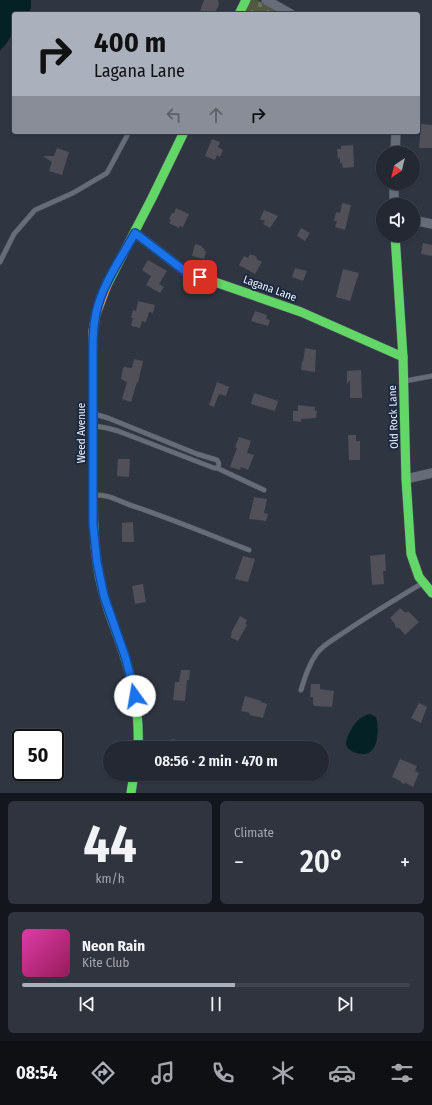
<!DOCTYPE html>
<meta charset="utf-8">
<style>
:root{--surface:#232832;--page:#2f343e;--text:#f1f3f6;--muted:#a3a6ac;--line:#40444d;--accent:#aab1bd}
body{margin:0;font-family:"Fira Sans Condensed",sans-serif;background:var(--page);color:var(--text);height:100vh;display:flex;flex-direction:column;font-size:15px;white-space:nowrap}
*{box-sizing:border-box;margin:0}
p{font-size:13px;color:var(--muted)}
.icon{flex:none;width:22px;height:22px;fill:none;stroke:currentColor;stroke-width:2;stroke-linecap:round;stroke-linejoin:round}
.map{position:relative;height:793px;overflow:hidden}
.details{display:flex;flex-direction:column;gap:8px;padding:8px;background:#13161c;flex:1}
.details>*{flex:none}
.banner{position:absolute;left:12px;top:12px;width:408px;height:122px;border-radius:4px;box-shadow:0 1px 3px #0004,0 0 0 1px var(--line);background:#aab1bd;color:#111;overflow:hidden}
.needle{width:26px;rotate:215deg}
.controls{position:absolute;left:376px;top:146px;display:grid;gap:8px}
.controls a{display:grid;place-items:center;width:44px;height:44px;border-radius:50%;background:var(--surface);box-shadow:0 1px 3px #0004,0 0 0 1px var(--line);font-size:20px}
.speed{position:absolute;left:12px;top:729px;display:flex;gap:8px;font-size:20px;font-weight:700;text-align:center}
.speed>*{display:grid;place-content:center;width:52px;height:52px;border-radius:50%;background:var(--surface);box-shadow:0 1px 3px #0004,0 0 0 1px var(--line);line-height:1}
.speed .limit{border:2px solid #111;border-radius:6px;background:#fff;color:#111}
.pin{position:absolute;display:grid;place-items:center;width:34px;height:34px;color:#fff;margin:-17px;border-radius:8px;box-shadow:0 2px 6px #0006}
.me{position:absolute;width:44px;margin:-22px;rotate:347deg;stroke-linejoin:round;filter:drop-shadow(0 0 3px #0008)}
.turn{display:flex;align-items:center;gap:14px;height:84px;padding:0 16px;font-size:18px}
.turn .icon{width:52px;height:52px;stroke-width:2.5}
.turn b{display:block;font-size:28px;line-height:34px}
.lanes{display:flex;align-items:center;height:38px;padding:0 16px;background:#0003;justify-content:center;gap:20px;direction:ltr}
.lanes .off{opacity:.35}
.big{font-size:30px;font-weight:600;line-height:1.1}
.details .widget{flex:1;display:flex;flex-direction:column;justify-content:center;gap:6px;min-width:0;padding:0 14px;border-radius:6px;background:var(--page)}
.details .dial{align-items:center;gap:0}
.dial b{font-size:52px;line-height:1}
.song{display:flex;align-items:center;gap:12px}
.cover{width:48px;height:48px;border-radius:6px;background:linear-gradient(135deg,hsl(320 70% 55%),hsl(330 70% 35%))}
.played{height:4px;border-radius:2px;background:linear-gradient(90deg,var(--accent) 55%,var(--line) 55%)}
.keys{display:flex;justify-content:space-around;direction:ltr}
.heat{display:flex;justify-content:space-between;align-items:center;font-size:22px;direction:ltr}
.details .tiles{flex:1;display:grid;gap:8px;grid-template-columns:1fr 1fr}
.widget:last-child{grid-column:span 2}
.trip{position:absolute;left:103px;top:741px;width:226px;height:40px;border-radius:20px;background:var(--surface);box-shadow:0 1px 3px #0004,0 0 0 1px var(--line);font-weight:600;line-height:40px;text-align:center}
.dock{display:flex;height:64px;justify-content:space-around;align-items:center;background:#0e1014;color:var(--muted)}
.dock .icon{width:28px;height:28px}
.dock .active{color:var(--accent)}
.dock b{font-size:18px;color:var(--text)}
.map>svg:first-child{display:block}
.cemetery{fill:url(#cemetery-stones)}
.water{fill:#042126}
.building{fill:#514f58}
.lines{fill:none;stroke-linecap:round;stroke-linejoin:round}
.lane-casing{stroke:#4f555f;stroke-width:5.5}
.street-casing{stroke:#4f555f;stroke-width:10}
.fast-casing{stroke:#4f555f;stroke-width:10}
.slow-casing{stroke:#4f555f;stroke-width:10}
.lane{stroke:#676d78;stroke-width:4.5}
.street{stroke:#676d78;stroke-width:9}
.fast{stroke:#63d668;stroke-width:9}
.slow{stroke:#ff974d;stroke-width:9}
.route-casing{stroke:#114b97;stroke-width:10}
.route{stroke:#1a73e8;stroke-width:7}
.labels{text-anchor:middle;stroke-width:4;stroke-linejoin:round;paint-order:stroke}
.street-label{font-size:11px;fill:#ecf3ff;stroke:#1d293f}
</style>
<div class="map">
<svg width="432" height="793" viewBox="0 0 432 793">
<defs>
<pattern id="cemetery-stones" width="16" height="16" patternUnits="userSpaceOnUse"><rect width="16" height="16" fill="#515a41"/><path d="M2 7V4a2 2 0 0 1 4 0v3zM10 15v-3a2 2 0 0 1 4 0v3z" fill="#6a725e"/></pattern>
</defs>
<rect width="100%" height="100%" fill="#2f3642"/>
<polygon class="cemetery" points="246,0 257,0 283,14 239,14"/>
<g class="water">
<path d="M0 0H31V8L28 14H14C14 29 12 40 0 50Z"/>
<path d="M370 714 376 717C379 726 379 746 370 752 363 757 347 752 346 744 346 740 348 735 350 732 354 723 360 716 370 714Z"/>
</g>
<g class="building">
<polygon points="204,0 218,0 219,5 214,14 199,14"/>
<polygon points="421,124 432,125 432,148 419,148"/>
<polygon points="212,139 220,142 218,147 223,150 220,157 217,155 215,160 205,156"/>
<polygon points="353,145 354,167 343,168 342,163 340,163 340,158 338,159 337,149 341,149 341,146"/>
<polygon points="57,148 69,152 62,175 49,171 52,162 43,156 54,156"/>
<polygon points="342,203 351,205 345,230 335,227 337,221 334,221 336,212 340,213"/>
<polygon points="176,208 189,214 183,227 180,226 179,228 169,223 171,220 169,219 172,213 174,213"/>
<polygon points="264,210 278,216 270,228 263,224 265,221 260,219"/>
<polygon points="301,228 310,233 305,241 297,236"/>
<polygon points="423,243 432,245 432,256 421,254"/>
<polygon points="195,244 202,246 202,248 205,249 204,251 206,251 204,259 192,256"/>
<polygon points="250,254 257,257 256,259 262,262 255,274 239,265 244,256 248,258"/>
<polygon points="148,260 167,271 159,284 164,287 160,293 146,285 151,276 142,270"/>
<polygon points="295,268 307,271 303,281 292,277"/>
<polygon points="343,269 359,273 350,301 336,297"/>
<polygon points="138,301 155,305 153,313 149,312 146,322 142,321 140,328 131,326 133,318 131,318 133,310 136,311"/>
<polygon points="255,311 267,315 266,319 270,320 268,326 251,321"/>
<polygon points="305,348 316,350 315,372 301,370 302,361 303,362"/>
<polygon points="134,359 143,361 138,383 137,382 131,402 122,399 127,382 121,379 123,368 124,367 132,368"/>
<polygon points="361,370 362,398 350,398 350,380 347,384 347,371"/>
<polygon points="217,382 229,387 226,396 219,394 214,407 209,405"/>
<polygon points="254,393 278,401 275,411 251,404"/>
<polygon points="298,405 315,407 315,411 317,411 316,418 301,419 301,422 293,421 293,411 298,411"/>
<polygon points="348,435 356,435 356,441 360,441 360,460 349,460"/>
<polygon points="239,437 251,441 247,453 254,455 248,470 241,467 240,470 230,467 237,448 235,447"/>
<polygon points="118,459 130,459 129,477 117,476"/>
<polygon points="254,497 267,499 264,513 268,514 266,521 249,519"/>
<polygon points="133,522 134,542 122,542 122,523"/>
<polygon points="385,554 386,571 383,571 384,584 372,585 370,556"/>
<polygon points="243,556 255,559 248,582 235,579"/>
<polygon points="143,584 146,602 135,604 132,586"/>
<polygon points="400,608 406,613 408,611 419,622 405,635 400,629 395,627 395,624 390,618"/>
<polygon points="240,616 247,620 245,624 247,625 238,641 230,637 232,634 231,633"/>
<polygon points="181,670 190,670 189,680 187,680 185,701 173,700 175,682 179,682"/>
<polygon points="311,684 320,684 320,689 334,691 332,707 315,706 313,704 313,697 310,697"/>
<polygon points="245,696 261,701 261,702 267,704 263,718 249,715 250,713 241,711"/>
<polygon points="419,703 427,707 421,723 411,718"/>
<polygon points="172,739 186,742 184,748 170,748"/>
<polygon points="400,759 417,766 415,771 419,773 413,787 406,783 403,784 400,781 392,777"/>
</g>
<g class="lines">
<g class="lane-casing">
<g id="lane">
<polyline points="0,262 14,234 35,210 73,193 107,173 129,132"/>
<polyline points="405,381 432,376"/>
<path d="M94 414 108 418 197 454 217 460C219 463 220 465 217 468H214L118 431 107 428 95 426"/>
<polyline points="217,468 264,490"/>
<path d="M95 495C109 494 120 502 133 506 172 519 210 535 249 550"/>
<path d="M301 690C305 677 309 664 317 653 324 644 336 638 346 631 371 614 396 599 421 584"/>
</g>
</g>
<g class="street-casing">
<g id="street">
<polyline points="266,0 291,14"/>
<polyline points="395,153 396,132"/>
<polyline points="394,205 394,183"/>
<polyline points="413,220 432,224"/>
<polyline points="406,479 432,473"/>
</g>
</g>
<g class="fast-casing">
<g id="fast">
<polyline points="239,14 246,0"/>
<polyline points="135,233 186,272 301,312 403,357"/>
<polyline points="395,235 403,357 406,479 411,554 419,577 432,593"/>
<polyline points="107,285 152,198 184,132"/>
<path d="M93 478C93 515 93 552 102 588 106 606 113 623 119 640 132 675 140 710 138 748"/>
<polyline points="131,793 134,774"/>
</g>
</g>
<g class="slow-casing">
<polyline id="slow" points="93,478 93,331 96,314 107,285"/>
</g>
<use href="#lane" class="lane"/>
<use href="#street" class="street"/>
<use href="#fast" class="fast"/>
<use href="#slow" class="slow"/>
</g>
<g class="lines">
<g class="route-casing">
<path id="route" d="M135 696 126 659 104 596 97 562 93 524V350C93 338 93 326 96 313 102 285 121 258 135 233L186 272 200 277"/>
</g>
<use href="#route" class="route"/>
</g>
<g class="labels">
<g class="street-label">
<text transform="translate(270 288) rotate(20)" y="4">Lagana Lane</text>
<text transform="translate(393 417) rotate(-92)" y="4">Old Rock Lane</text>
<text transform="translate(81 433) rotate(-90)" y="4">Weed Avenue</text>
</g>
</g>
</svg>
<div class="controls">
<a><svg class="needle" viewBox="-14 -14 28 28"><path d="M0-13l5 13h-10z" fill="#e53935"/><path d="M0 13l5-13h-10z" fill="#a3a6ac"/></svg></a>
<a><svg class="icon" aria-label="sound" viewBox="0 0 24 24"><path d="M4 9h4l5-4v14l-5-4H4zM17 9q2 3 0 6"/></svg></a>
</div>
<div class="speed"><div class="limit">50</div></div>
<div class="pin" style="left:200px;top:277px;background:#d93025"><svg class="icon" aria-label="arrive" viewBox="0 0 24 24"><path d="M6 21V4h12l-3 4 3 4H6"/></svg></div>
<svg class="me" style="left:135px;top:696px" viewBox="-20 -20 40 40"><circle r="19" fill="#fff"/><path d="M0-13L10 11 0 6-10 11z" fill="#1a73e8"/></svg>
<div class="trip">08:56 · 2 min · 470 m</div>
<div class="banner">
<div class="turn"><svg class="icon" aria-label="right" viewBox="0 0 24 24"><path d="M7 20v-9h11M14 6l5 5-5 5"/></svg><div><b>400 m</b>Lagana Lane</div></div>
<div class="lanes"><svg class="icon off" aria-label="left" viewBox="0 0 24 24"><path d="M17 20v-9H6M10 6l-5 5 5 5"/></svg><svg class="icon off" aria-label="ahead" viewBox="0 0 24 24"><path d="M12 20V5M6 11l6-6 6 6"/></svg><svg class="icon" aria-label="right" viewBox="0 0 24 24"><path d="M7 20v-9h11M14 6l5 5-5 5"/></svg></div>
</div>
</div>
<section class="details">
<div class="tiles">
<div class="widget dial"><b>44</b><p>km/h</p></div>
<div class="widget"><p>Climate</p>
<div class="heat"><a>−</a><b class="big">20°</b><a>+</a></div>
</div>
<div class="widget">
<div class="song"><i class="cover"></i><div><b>Neon Rain</b><p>Kite Club</p></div></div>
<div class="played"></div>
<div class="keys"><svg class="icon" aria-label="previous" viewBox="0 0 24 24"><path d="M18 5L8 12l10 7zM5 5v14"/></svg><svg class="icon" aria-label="pause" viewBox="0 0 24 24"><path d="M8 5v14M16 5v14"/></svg><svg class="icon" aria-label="next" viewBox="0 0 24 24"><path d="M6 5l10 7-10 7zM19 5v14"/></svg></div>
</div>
</div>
</section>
<nav class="dock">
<b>08:54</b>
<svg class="icon active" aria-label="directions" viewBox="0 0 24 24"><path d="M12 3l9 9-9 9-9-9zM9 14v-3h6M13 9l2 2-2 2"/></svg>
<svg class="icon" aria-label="music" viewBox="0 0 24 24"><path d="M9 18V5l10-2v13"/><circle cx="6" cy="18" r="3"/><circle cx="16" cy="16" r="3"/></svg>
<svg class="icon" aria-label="phone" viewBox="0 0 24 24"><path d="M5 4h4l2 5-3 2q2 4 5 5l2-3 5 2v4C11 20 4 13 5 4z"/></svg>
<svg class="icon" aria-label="climate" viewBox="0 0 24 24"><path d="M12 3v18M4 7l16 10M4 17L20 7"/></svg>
<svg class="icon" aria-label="car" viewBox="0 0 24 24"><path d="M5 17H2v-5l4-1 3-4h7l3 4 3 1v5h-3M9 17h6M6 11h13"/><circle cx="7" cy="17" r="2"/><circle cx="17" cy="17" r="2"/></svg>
<svg class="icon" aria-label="filters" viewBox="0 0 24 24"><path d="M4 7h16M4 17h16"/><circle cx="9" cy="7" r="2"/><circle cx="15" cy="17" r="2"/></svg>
</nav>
